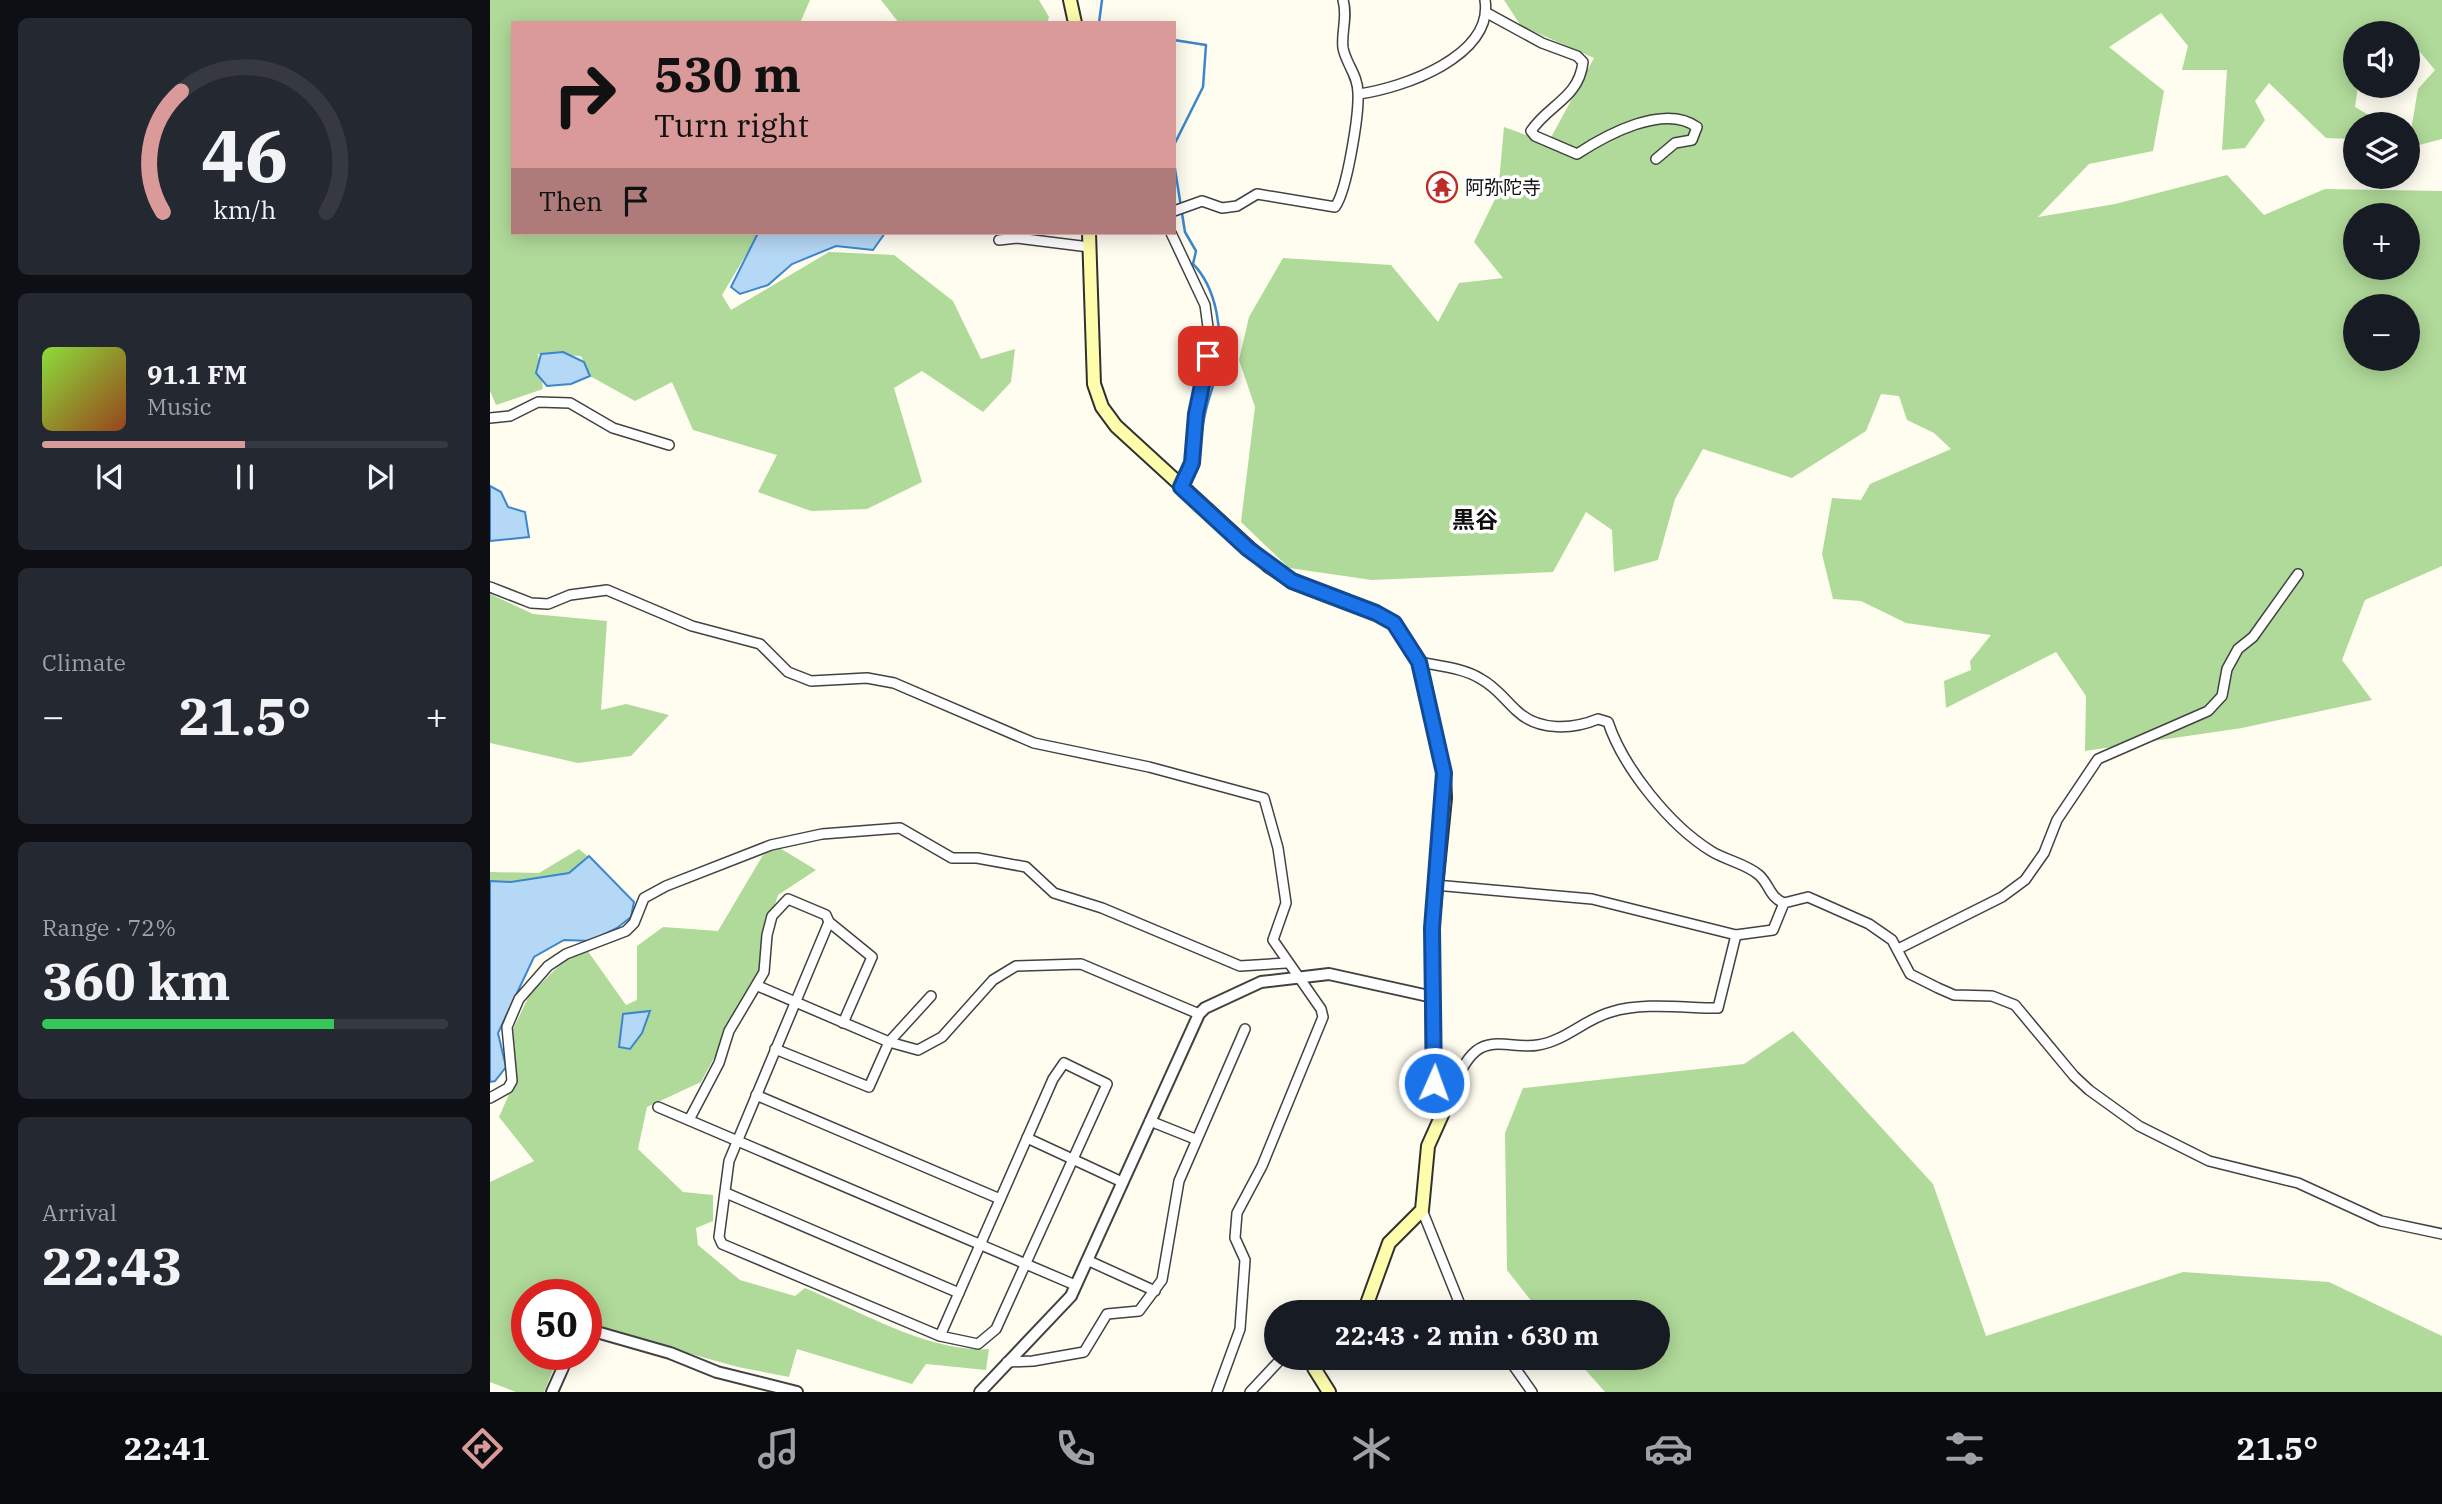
<!DOCTYPE html>
<meta charset="utf-8">
<style>
:root{--surface:#171b24;--page:#242831;--text:#f1f3f6;--muted:#9ea1a6;--line:#363941;--accent:#da9a99}
body{margin:0;font-family:"IBM Plex Serif","Noto Sans JP",serif;background:var(--page);color:var(--text);height:100vh;display:flex;flex-direction:column;font-size:26px;white-space:nowrap}
*{box-sizing:border-box;margin:0}
p{font-size:23px;color:var(--muted)}
.icon{flex:none;width:38px;height:38px;fill:none;stroke:currentColor;stroke-width:2;stroke-linecap:round;stroke-linejoin:round}
.map{position:relative;flex:1;overflow:hidden}
.details{display:flex;flex-direction:column;gap:18px;padding:18px;background:#0d0f14;width:490px}
.details>*{flex:none}
.banner{position:absolute;left:21px;top:21px;width:665px;height:214px;border-radius:0px;box-shadow:0 4px 18px #0003;background:#da9a99;color:#111;overflow:hidden}
.controls{position:absolute;left:1853px;top:21px;display:grid;gap:14px}
.controls a{display:grid;place-items:center;width:77px;height:77px;border-radius:50%;background:var(--surface);box-shadow:0 4px 18px #0003;font-size:35px}
.speed{position:absolute;left:21px;top:1279px;display:flex;gap:14px;font-size:35px;font-weight:700;text-align:center}
.speed>*{display:grid;place-content:center;width:91px;height:91px;border-radius:50%;background:var(--surface);box-shadow:0 4px 18px #0003;line-height:1}
.speed .limit{border:10px solid #d22;background:#fff;color:#111}
.pin{position:absolute;display:grid;place-items:center;width:60px;height:60px;color:#fff;margin:-30px;border-radius:14px;box-shadow:0 4px 10px #0006}
.me{position:absolute;width:77px;margin:-38px;rotate:2deg;stroke-linejoin:round;filter:drop-shadow(0 0 5px #0008)}
.turn{display:flex;align-items:center;gap:24px;height:147px;padding:0 28px;font-size:32px}
.turn .icon{width:91px;height:91px;stroke-width:2.5}
.turn b{display:block;font-size:49px;line-height:60px}
.then{display:flex;align-items:center;height:66px;padding:0 28px;background:#0003;gap:14px;font-size:26px}
.big{font-size:52px;font-weight:700;line-height:1.1}
.details .widget{flex:1;display:flex;flex-direction:column;justify-content:center;gap:10px;min-width:0;padding:0 24px;border-radius:10px;background:var(--page)}
.details .dial{align-items:center;gap:0}
.dial svg{height:182px;overflow:visible;fill:none;stroke:var(--line);stroke-width:7;stroke-linecap:round;text-anchor:middle}
.dial text{fill:var(--text);stroke:none}
.song{display:flex;align-items:center;gap:21px}
.cover{width:84px;height:84px;border-radius:10px;background:linear-gradient(135deg,hsl(90 70% 55%),hsl(20 70% 35%))}
.played{height:7px;border-radius:4px;background:linear-gradient(90deg,var(--accent) 50%,var(--line) 50%)}
.keys{display:flex;justify-content:space-around;direction:ltr}
.heat{display:flex;justify-content:space-between;align-items:center;font-size:38px;direction:ltr}
.charge{height:10px;border-radius:5px;background:linear-gradient(90deg,#34c759 72%,var(--line) 0)}
.trip{position:absolute;left:774px;top:1300px;width:406px;height:70px;border-radius:35px;background:var(--surface);box-shadow:0 4px 18px #0003;font-weight:700;line-height:70px;text-align:center}
.tabs{display:flex;height:112px;justify-content:space-around;align-items:center;background:#090b0e;color:var(--muted)}
.tabs .icon{width:49px;height:49px}
.tabs .selected{color:var(--accent)}
.tabs b{font-size:32px;color:var(--text)}
main{display:flex;flex:1;min-height:0}
.map>svg:first-child{display:block}
.forest{fill:#b0da99;fill-rule:evenodd}
.water{fill:#b5d8f6;stroke:#3c86cd;stroke-width:2}
.lines{fill:none;stroke-linecap:round;stroke-linejoin:round}
.stream{stroke:#3c86cd;stroke-width:2.5}
.minor-casing{stroke:#424242;stroke-width:12}
.tertiary-casing{stroke:#424242;stroke-width:14}
.secondary-casing{stroke:#313131;stroke-width:16}
.minor{stroke:#fff;stroke-width:9}
.tertiary{stroke:#fff;stroke-width:10}
.secondary{stroke:#fefdac;stroke-width:12}
.route-casing{stroke:#114b97;stroke-width:18}
.route{stroke:#1a73e8;stroke-width:12}
.labels{text-anchor:middle;stroke-width:7;stroke-linejoin:round;paint-order:stroke}
.poi-label{font-size:19px;fill:#0f0f0f;stroke:#fff;text-anchor:start}
.quarter-label{font-size:23px;font-weight:bold;fill:#0f0f0f;stroke:#fff}
</style>
<main>
<section class="details">
<div class="widget dial"><svg viewBox="0 0 100 80">
<path d="M14 69A42 42 0 1 1 86 69"/>
<path d="M14 69A42 42 0 0 1 22 16" stroke="#da9a99"/>
<text x="50" y="56" font-size="32" font-weight="700">46</text>
<text x="50" y="72" font-size="11">km/h</text>
</svg></div>
<div class="widget">
<div class="song"><i class="cover"></i><div><b>91.1 FM</b><p>Music</p></div></div>
<div class="played"></div>
<div class="keys"><svg class="icon" aria-label="previous" viewBox="0 0 24 24"><path d="M18 5L8 12l10 7zM5 5v14"/></svg><svg class="icon" aria-label="pause" viewBox="0 0 24 24"><path d="M8 5v14M16 5v14"/></svg><svg class="icon" aria-label="next" viewBox="0 0 24 24"><path d="M6 5l10 7-10 7zM19 5v14"/></svg></div>
</div>
<div class="widget"><p>Climate</p>
<div class="heat"><a>−</a><b class="big">21.5°</b><a>+</a></div>
</div>
<div class="widget"><p>Range · 72%</p><b class="big">360 km</b><div class="charge"></div></div>
<div class="widget"><p>Arrival</p><b class="big">22:43</b></div>
</section>
<div class="map">
<svg width="1952" height="1392" viewBox="0 0 1952 1392">
<rect width="100%" height="100%" fill="#fffdf0"/>
<g class="forest">
<polygon points="0,0 320,0 310,23 23,23 23,233 269,233 232,295 241,310 339,252 404,255 463,301 491,359 525,349 521,382 493,412 432,371 404,388 432,482 377,509 321,511 268,492 287,455 203,430 182,382 145,401 100,376 91,356 48,354 53,389 6,405 0,391"/>
<polygon points="391,0 549,0 559,17 557,23 409,23"/>
<path d="M1014 0H1952V139L1918 148 1928 89 1945 70 1930 52 1918 51V33H1866V86H1868L1865 107 1889 121 1887 124H1866L1865 139 1836 138 1779 83 1765 101 1775 120 1755 148 1732 150 1737 70H1692L1698 46 1671 13 1619 47 1674 91 1663 151 1599 164 1548 217 1625 204 1737 175 1774 215 1835 189 1952 191V566L1875 600 1852 660 1882 700 1752 728 1595 751 1596 696 1566 652 1456 708 1454 681 1481 670 1480 661 1501 635 1416 623 1371 601 1343 599 1332 554 1342 498 1371 500 1380 484 1461 449 1444 433 1417 420 1409 396 1391 394 1376 431 1302 478 1213 449 1185 499 1168 560 1124 572 1122 530 1096 512 1063 572 882 580 799 568 751 522 765 407 749 360 759 317 793 258 901 265 948 322 969 283 1013 278 984 242 1008 193 1014 127 1058 143 1104 58 1031 26ZM1866 215H1918V268H1866ZM1866 306H1918V359H1866Z"/>
<polygon points="0,594 43,614 117,621 111,710 136,704 179,715 141,756 88,763 0,743"/>
<path d="M288 847 326 870 288 895 271 949 270 974 211 1082 157 1107 148 1149 193 1192 223 1195V1221L206 1228 208 1245 250 1280 305 1296 315 1288C369 1311 440 1353 499 1349L496 1370 436 1364 422 1384 307 1349 299 1377 248 1367 96 1325V1295H37V1354L69 1355 54 1392H26L0 1382V1182L44 1161 9 1117 27 1076 23 1029 40 994 75 960 97 950 136 1005 147 1000V946L173 927 228 931 273 855Z"/>
<polygon points="89,849 103,861 59,892 0,888 0,872 49,873"/>
<polygon points="1303,1031 1443,1184 1496,1336 1693,1272 1839,1282 1952,1336 1952,1392 1115,1392 1085,1358 1167,1358 1167,1312 1050,1312 1017,1270 1015,1133 1033,1088 1254,1064"/>
</g>
<g class="water">
<polygon points="268,233 395,233 383,250 346,246 302,264 278,285 250,294 241,287"/>
<polygon points="73,352 94,362 100,376 81,384 57,386 46,373 51,354"/>
<polygon points="0,486 11,492 18,507 35,512 39,537 0,541"/>
<polygon points="99,856 144,902 141,917 127,928 101,941 74,940 44,957 8,1033 16,1067 5,1081 0,1082 0,881 21,882 79,873"/>
<polygon points="160,1011 152,1033 140,1049 129,1047 133,1014"/>
</g>
<g class="lines">
<g class="stream">
<polyline points="609,23 612,0"/>
<polyline points="684,40 716,45 713,87 684,145"/>
<path d="M684 163 695 232 706 251 703 264C727 288 733 333 728 367 725 383 718 398 715 414 711 431 710 447 707 463"/>
</g>
<g class="minor-casing">
<g id="minor">
<path d="M997 13 1052 43 1087 56 1093 62C1089 98 1058 105 1041 131L1045 136 1087 154C1116 135 1174 103 1207 127L1202 140 1185 143 1166 159"/>
<path d="M869 94C913 88 1004 56 995 0"/>
<path d="M684 211 712 201 732 208 747 206 767 194 845 207C857 191 869 115 868 93 868 75 856 64 853 48 851 31 858 17 853 0"/>
<polyline points="681,233 715,305 718,327 718,356 706,414 702,463 690,487"/>
<polyline points="509,240 527,238 599,247"/>
<polyline points="0,418 20,416 48,402 80,403 123,428 179,445"/>
<polyline points="0,587 41,603 58,604 80,595 117,590 202,626 270,644 298,672 321,681 377,678 404,683 544,743 659,767 774,798 788,848 796,903 783,940 831,1009 833,1017 772,1166 747,1213 745,1238 755,1260 750,1329 727,1392"/>
<path d="M929 662C949 666 974 668 991 679 1006 687 1015 700 1027 711 1049 732 1084 729 1108 719L1118 722C1133 767 1179 825 1221 851 1235 860 1257 864 1269 875 1280 885 1279 897 1294 903"/>
<polyline points="945,885 1102,899 1246,935 1283,930 1294,903 1318,897 1379,924 1402,940 1420,974 1448,988 1464,995 1502,996 1525,1005 1584,1076 1599,1090 1649,1126 1719,1161 1808,1183 1891,1221 1952,1234"/>
<polyline points="339,922 239,1161 229,1237 232,1244 450,1336 488,1344 506,1329 617,1084 574,1063 563,1079 450,1336"/>
<polyline points="1408,949 1512,897 1535,880 1554,853 1567,820 1608,759 1718,711 1732,696 1737,669 1748,649 1763,637 1808,574"/>
<polyline points="268,986 399,1042 428,1050 452,1037 503,980 526,966 591,964 709,1014"/>
<polyline points="285,1049 379,1087 399,1042 441,996"/>
<polyline points="266,1095 510,1199"/>
<polyline points="0,1098 18,1088 22,1081 17,1027 29,999 58,966 76,954 136,931 144,923 154,898 176,886 281,845 332,834 410,828 462,858 487,858 536,867 564,893 612,908 750,966 796,963"/>
<polyline points="168,1107 585,1285"/>
<path d="M955 1108C964 1090 970 1064 986 1051 1003 1037 1027 1049 1048 1045 1075 1041 1095 1019 1121 1012 1154 1002 1194 1008 1228 1008L1246 935"/>
<polyline points="199,1120 229,1063 239,1031 274,972 277,935 282,916 298,899 336,915 339,922 382,957 353,1023"/>
<polyline points="660,1121 705,1139"/>
<polyline points="537,1138 632,1182"/>
<polyline points="236,1193 469,1293"/>
<polyline points="932,1210 973,1312"/>
<polyline points="597,1260 665,1291"/>
<polyline points="1018,1358 1042,1392"/>
<polyline points="517,1362 543,1361 594,1352 617,1314 649,1311 672,1280 689,1181 755,1029"/>
<polyline points="760,1392 792,1358"/>
</g>
</g>
<g class="tertiary-casing">
<g id="tertiary">
<polyline points="96,1329 180,1353 227,1372 307,1392"/>
<polyline points="62,1392 79,1354"/>
<polyline points="490,1392 581,1296 709,1014 715,1008 771,982 839,974 943,997"/>
</g>
</g>
<g class="secondary-casing">
<g id="secondary">
<polyline points="580,0 585,23"/>
<polyline points="599,233 604,384 612,407 626,426 779,566 802,581 886,613 904,623 929,662 954,773 955,798 942,928 943,1087 948,1104 955,1108 938,1146 932,1210 899,1243 874,1312"/>
<polyline points="824,1358 824,1368 839,1392"/>
</g>
</g>
<use href="#minor" class="minor"/>
<use href="#tertiary" class="tertiary"/>
<use href="#secondary" class="secondary"/>
</g>
<g class="lines">
<g class="route-casing">
<polyline id="route" points="718,356 706,414 702,463 691,487 757,548 802,581 886,613 904,623 929,662 954,773 942,928 944,1083"/>
</g>
<use href="#route" class="route"/>
</g>
<defs>
<g id="temple-ring" transform="scale(1.575)"><circle r="9.5" fill="#fff" stroke="#be2d27" stroke-width="1.5"/><path d="M0-6L5-2H3V0L6.5 2.5H4V6H1.5V3h-3V6H-4V2.5H-6.5L-3 0V-2H-5Z" fill="#be2d27"/></g>
</defs>
<g fill-rule="evenodd">
<use href="#temple-ring" x="952" y="187"/>
</g>
<g class="labels">
<g class="poi-label">
<text x="975" y="194">阿弥陀寺</text>
</g>
<g class="quarter-label">
<text x="985" y="528">黒谷</text>
</g>
</g>
</svg>
<div class="controls">
<a><svg class="icon" aria-label="sound" viewBox="0 0 24 24"><path d="M4 9h4l5-4v14l-5-4H4zM17 9q2 3 0 6"/></svg></a>
<a><svg class="icon" aria-label="layers" viewBox="0 0 24 24"><path d="M12 4l9 5-9 5-9-5zM3 14l9 5 9-5"/></svg></a>
<a>+</a>
<a>−</a>
</div>
<div class="speed"><div class="limit">50</div></div>
<div class="pin" style="left:718px;top:356px;background:#d93025"><svg class="icon" aria-label="arrive" viewBox="0 0 24 24"><path d="M6 21V4h12l-3 4 3 4H6"/></svg></div>
<svg class="me" style="left:944px;top:1083px" viewBox="-20 -20 40 40"><circle r="17" fill="#1a73e8" stroke="#fff" stroke-width="3"/><path d="M0-11L8 9 0 5-8 9z" fill="#fff"/></svg>
<div class="trip">22:43 · 2 min · 630 m</div>
<div class="banner">
<div class="turn"><svg class="icon" aria-label="right" viewBox="0 0 24 24"><path d="M7 20v-9h11M14 6l5 5-5 5"/></svg><div><b>530 m</b>Turn right</div></div>
<div class="then">Then<svg class="icon" aria-label="arrive" viewBox="0 0 24 24"><path d="M6 21V4h12l-3 4 3 4H6"/></svg></div>
</div>
</div>
</main>
<nav class="tabs">
<b>22:41</b>
<svg class="icon selected" aria-label="directions" viewBox="0 0 24 24"><path d="M12 3l9 9-9 9-9-9zM9 14v-3h6M13 9l2 2-2 2"/></svg>
<svg class="icon" aria-label="music" viewBox="0 0 24 24"><path d="M9 18V5l10-2v13"/><circle cx="6" cy="18" r="3"/><circle cx="16" cy="16" r="3"/></svg>
<svg class="icon" aria-label="phone" viewBox="0 0 24 24"><path d="M5 4h4l2 5-3 2q2 4 5 5l2-3 5 2v4C11 20 4 13 5 4z"/></svg>
<svg class="icon" aria-label="climate" viewBox="0 0 24 24"><path d="M12 3v18M4 7l16 10M4 17L20 7"/></svg>
<svg class="icon" aria-label="car" viewBox="0 0 24 24"><path d="M5 17H2v-5l4-1 3-4h7l3 4 3 1v5h-3M9 17h6M6 11h13"/><circle cx="7" cy="17" r="2"/><circle cx="17" cy="17" r="2"/></svg>
<svg class="icon" aria-label="filters" viewBox="0 0 24 24"><path d="M4 7h16M4 17h16"/><circle cx="9" cy="7" r="2"/><circle cx="15" cy="17" r="2"/></svg>
<b>21.5°</b>
</nav>
